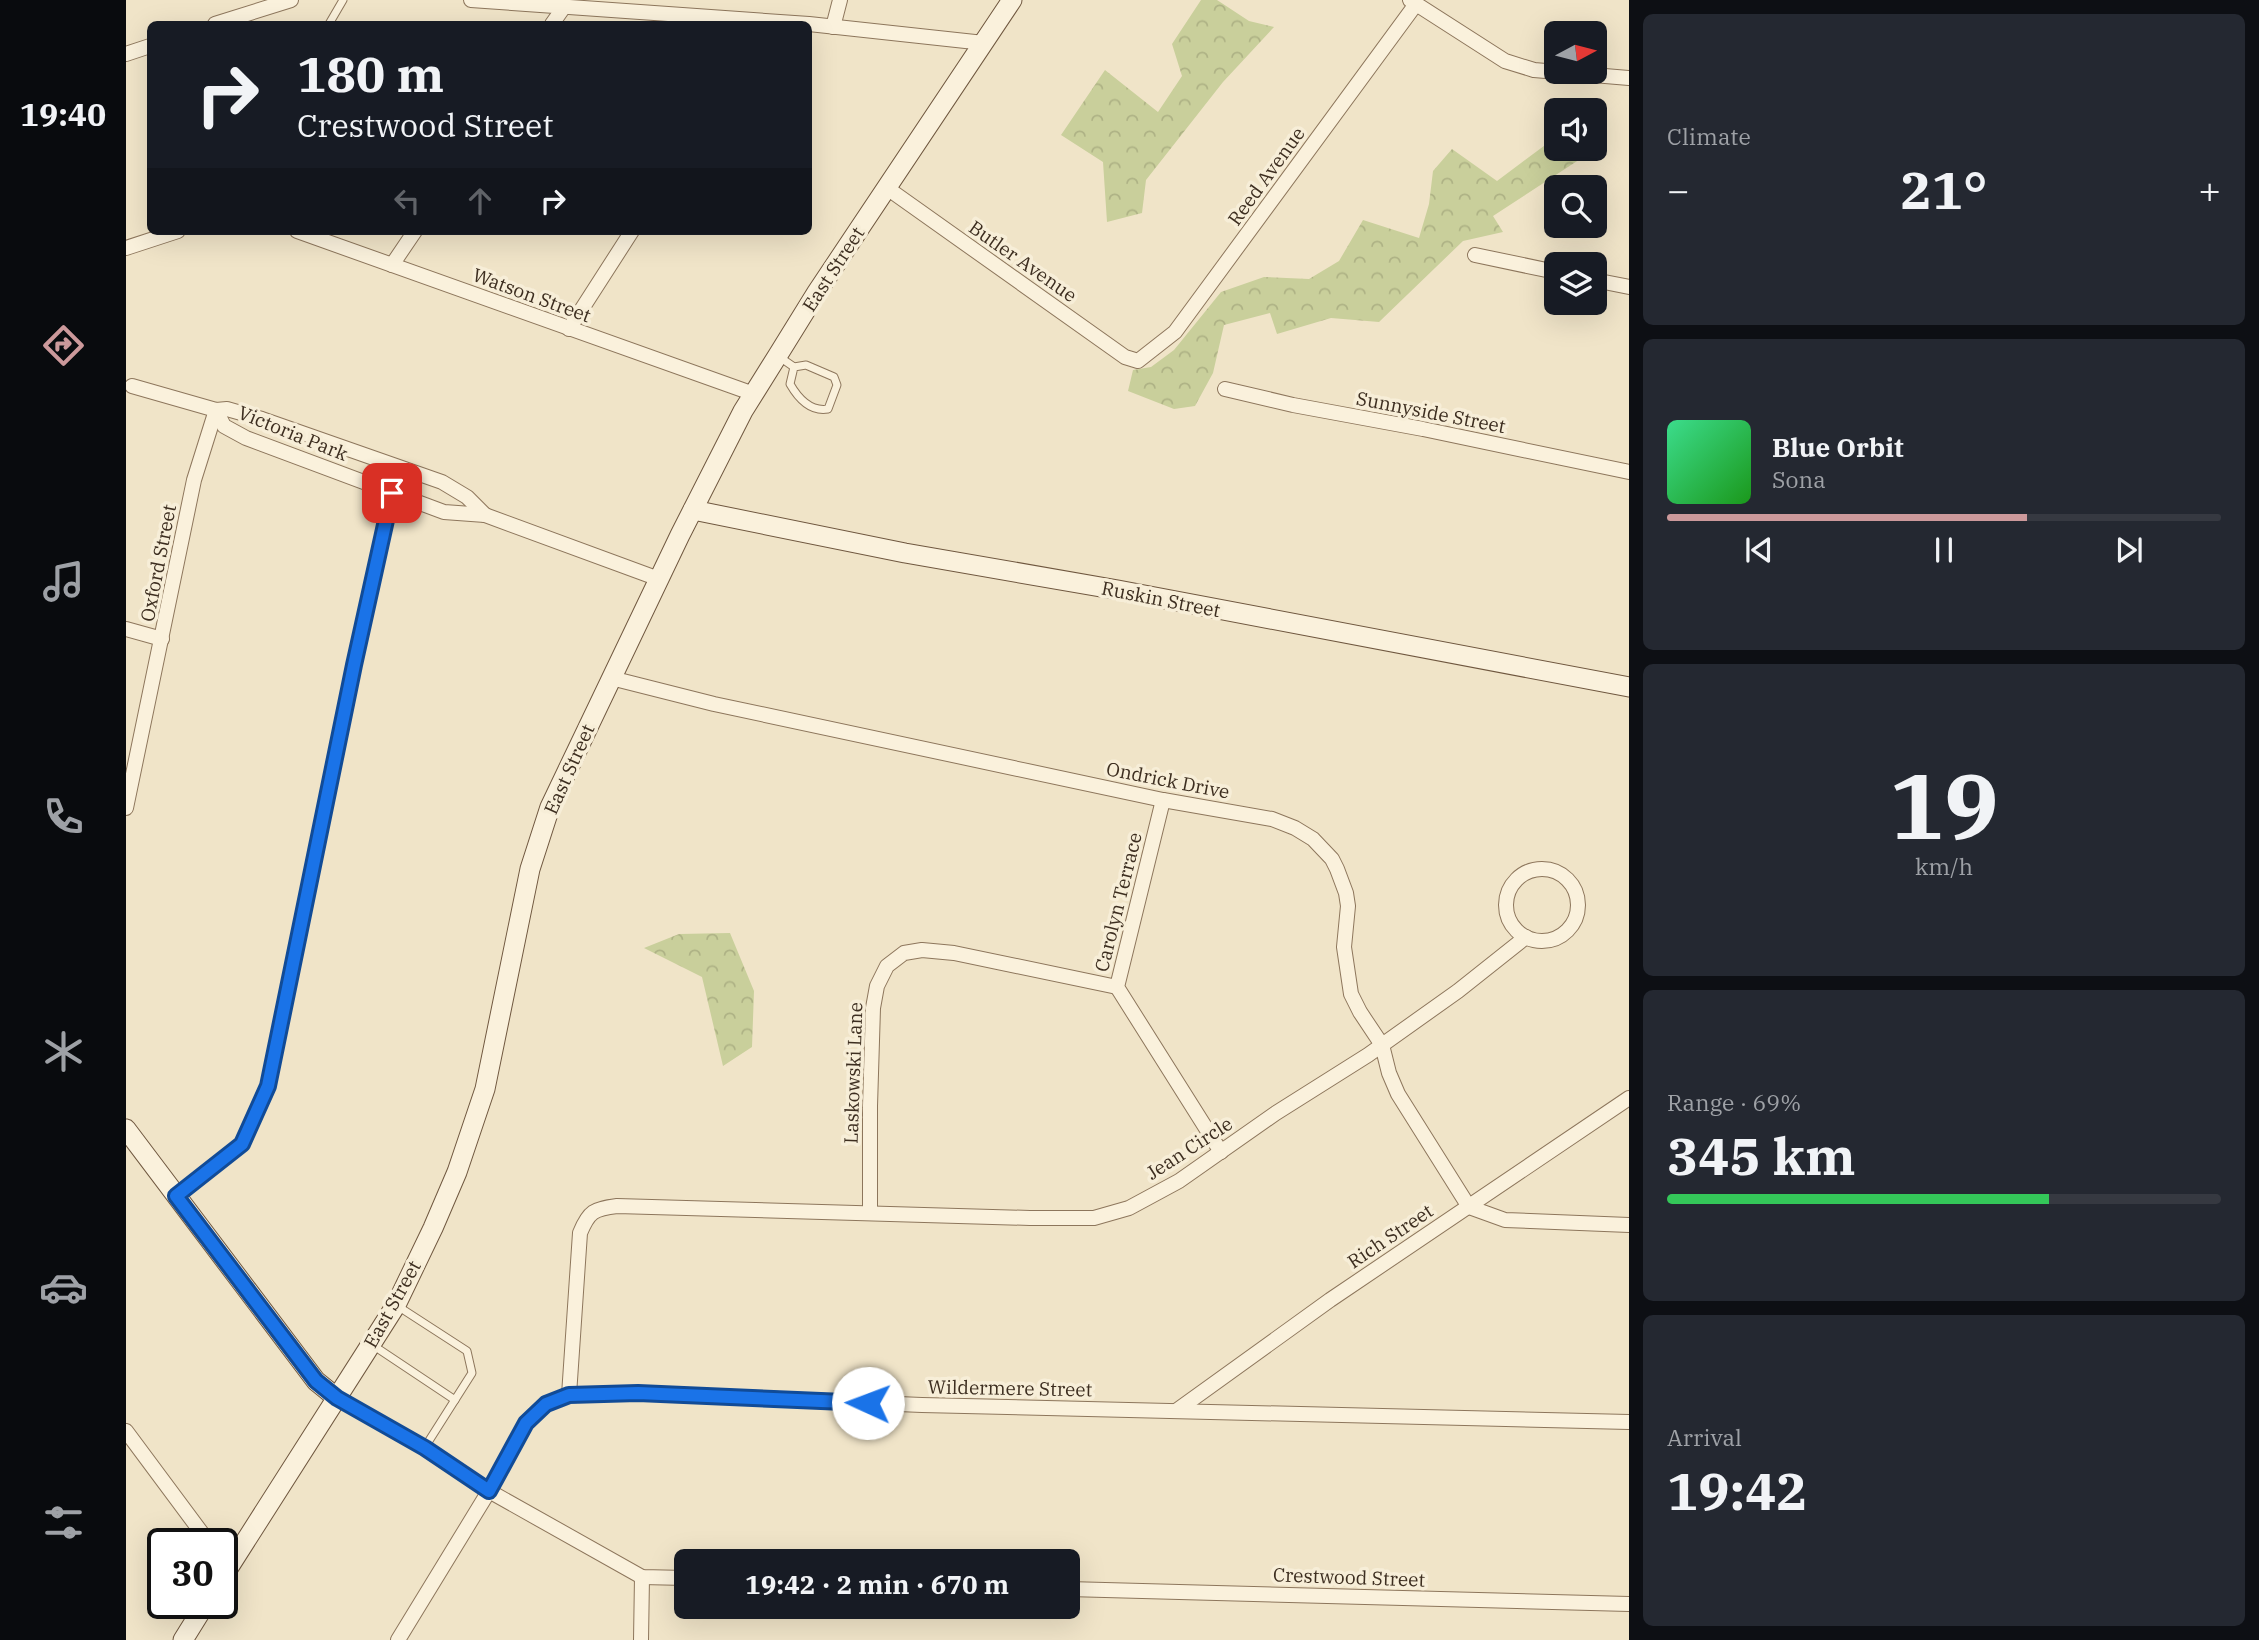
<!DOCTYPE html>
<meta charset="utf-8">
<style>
:root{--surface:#171b24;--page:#242831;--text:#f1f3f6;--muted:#9ea1a6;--line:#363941;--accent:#cc999b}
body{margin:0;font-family:"IBM Plex Serif",serif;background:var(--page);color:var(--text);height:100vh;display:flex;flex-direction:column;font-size:26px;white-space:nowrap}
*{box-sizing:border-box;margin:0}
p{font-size:23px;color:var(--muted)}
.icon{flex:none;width:38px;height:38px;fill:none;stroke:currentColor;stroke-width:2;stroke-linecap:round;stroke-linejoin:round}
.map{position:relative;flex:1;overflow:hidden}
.panel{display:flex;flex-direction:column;gap:14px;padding:14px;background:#0d0f14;width:630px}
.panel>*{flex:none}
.banner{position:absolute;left:21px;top:21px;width:665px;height:214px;border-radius:10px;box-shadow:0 7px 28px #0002;background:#171b24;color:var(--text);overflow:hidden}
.needle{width:46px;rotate:83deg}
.tools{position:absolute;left:1418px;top:21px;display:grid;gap:14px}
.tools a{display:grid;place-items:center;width:63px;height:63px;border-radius:10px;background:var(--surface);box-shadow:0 7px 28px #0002;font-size:35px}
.speed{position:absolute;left:21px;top:1528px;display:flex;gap:14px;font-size:35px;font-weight:700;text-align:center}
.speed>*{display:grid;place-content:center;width:91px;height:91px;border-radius:50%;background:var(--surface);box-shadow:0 7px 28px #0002;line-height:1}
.speed .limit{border:4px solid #111;border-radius:10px;background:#fff;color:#111}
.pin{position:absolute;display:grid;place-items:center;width:60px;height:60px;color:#fff;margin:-30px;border-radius:14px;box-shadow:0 4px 10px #0006}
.me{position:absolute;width:77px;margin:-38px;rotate:272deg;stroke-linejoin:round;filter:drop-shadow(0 0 5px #0008)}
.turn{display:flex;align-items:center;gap:24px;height:147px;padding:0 35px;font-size:32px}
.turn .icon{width:91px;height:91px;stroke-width:2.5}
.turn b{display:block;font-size:49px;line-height:60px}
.lanes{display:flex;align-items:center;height:66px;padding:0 35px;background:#0003;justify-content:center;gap:35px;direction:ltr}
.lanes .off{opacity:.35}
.big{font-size:52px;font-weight:700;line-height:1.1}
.panel .card{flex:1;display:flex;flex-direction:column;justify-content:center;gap:10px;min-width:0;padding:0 24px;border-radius:10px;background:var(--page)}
.panel .dial{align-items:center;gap:0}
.dial b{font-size:91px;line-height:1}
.song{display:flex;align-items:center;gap:21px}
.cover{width:84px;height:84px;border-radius:10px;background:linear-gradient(135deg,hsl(150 70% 55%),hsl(120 70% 35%))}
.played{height:7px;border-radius:4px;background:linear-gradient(90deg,var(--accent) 65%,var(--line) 65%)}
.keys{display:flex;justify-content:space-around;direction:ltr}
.heat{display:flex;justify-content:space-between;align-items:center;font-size:38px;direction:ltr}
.charge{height:10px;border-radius:5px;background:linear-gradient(90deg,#34c759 69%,var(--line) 0)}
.trip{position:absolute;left:548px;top:1549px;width:406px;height:70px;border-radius:10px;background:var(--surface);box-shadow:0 7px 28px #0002;font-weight:700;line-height:70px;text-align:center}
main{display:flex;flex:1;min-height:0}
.tab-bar{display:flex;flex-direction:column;width:126px;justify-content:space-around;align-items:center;background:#090b0e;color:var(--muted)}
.tab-bar .icon{width:49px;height:49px}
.tab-bar .on{color:var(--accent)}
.tab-bar b{font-size:32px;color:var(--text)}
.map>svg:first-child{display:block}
.forest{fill:url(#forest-crowns)}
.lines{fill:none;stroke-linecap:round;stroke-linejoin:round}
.lane-casing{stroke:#8d765c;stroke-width:9}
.street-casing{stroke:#8d765c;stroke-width:16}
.secondary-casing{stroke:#6f573f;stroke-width:21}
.lane{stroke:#faf1dc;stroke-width:7}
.street{stroke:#faf1dc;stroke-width:14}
.secondary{stroke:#faf1dc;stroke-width:19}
.route-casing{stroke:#114b97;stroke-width:18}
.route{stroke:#1a73e8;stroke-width:12}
.labels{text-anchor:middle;stroke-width:7;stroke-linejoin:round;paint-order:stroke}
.street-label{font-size:19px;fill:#3d2e20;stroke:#f7eed8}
</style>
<main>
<nav class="tab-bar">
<b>19:40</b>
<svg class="icon on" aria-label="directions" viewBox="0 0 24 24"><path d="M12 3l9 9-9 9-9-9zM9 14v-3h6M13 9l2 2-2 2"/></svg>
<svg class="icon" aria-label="music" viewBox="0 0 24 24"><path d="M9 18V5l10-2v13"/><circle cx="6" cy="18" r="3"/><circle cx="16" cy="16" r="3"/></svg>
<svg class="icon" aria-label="phone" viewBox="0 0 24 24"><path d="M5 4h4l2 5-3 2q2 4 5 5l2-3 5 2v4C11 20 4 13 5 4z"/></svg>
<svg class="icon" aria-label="climate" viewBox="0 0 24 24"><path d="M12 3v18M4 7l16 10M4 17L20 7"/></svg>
<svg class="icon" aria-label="car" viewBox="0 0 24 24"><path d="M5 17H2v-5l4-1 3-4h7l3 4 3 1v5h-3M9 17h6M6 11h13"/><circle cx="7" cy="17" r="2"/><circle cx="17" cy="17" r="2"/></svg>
<svg class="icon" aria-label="filters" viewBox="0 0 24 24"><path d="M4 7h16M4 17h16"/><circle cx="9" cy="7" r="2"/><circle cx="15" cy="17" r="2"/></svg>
</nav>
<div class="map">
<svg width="1503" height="1640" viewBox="0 0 1503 1640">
<defs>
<pattern id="forest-crowns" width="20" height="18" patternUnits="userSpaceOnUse" patternTransform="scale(1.75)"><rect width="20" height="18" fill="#c9cf9b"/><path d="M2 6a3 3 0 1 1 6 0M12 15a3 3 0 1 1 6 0" fill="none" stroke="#aeb285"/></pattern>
</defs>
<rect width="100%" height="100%" fill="#f0e4c8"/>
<g class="forest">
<polygon points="1075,0 1091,0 1123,21 1148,27 1097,82 1020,180 1016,213 981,222 977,162 935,135 979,70 1032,112 1056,76 1046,44"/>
<polygon points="1430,137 1430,149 1468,150 1367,216 1377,232 1337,241 1253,322 1205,318 1151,334 1144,313 1098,325 1087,373 1069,406 1048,409 1002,391 1007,370 1025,367 1048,350 1095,292 1138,277 1183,279 1213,261 1237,220 1293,238 1303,204 1307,171 1326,149 1371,181"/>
<polygon points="604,933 628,991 626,1047 597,1066 576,977 518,948 553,934"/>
</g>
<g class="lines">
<g class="lane-casing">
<g id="lane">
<polyline points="203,24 217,0"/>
<path d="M652 356 668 367 680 365 708 377 711 385 702 409C684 412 672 398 664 384L668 367"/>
<polyline points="270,1305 341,1351 346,1373 299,1447"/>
<polyline points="248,1346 329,1400"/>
</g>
</g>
<g class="street-casing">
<g id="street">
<polyline points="345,0 683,24 858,43"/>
<polyline points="1284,0 1379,61 1408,70 1503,78"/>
<polyline points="89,24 165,0"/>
<polyline points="426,24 438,7"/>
<polyline points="707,27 714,0"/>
<polyline points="0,54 24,46"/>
<polyline points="761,188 999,357 1012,361 1049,332 1290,4"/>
<polyline points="171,231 628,394"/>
<polyline points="0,248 52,231"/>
<polyline points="1349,255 1430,272"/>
<polyline points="266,265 289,231"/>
<polyline points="1468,280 1503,287"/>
<polyline points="443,329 506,231"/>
<polyline points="6,386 90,410 101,409 136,419 316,482 341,497 359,515"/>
<polyline points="1099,389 1167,405 1297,429 1503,472"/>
<polyline points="90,410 98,426 120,438 318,512 359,515 533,579"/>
<polyline points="0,629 36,639"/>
<polyline points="485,678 588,704 1037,800 1146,819 1169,828 1187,839 1206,859 1211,869 1220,893 1222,906 1218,947 1225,994 1234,1012 1256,1045 1263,1073 1272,1094 1343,1207 1379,1220 1503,1225"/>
<polyline points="1037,800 991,987 1095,1152"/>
<polyline points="0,808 68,480 90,410"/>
<circle cx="1416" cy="905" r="36"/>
<polyline points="50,1196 116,1144 142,1086 228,665 266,493"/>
<polyline points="744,1213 744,1106 747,1008 751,986 761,966 778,953 796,950 828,953 991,987"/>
<path d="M443 1395 454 1233C463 1211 468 1209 491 1206L904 1218H968L1003 1208 1053 1181 1150 1113 1242 1055 1332 991 1400 937"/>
<polyline points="211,1398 299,1448 363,1491 516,1577 560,1578"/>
<polyline points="1050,1411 1204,1300 1503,1098"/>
<polyline points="0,1431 84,1544"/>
<polyline points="942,1589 1503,1604"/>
<polyline points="272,1640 363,1491 400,1423 420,1404 443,1395 512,1393 796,1405 1503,1422"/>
<polyline points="515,1640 516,1577"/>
</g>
</g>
<g class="secondary-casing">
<g id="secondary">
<polyline points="567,510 779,553 992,590 1503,687"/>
<polyline points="0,1129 190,1381 211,1398"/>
<polyline points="96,1578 270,1305 307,1228 331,1172 359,1089 404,869 424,807 554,535 617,411 652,355 691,292 886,0"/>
<polyline points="57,1640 80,1603"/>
</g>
</g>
<use href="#lane" class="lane"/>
<use href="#street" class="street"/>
<use href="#secondary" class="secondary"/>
</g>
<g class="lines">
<g class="route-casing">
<polyline id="route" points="266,493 228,665 142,1086 116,1144 50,1196 190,1381 211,1398 299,1448 363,1491 400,1423 420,1404 443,1395 512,1393 742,1403"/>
</g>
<use href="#route" class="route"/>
</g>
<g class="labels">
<g class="street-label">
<text transform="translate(1140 176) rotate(-54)" y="7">Reed Avenue</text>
<text transform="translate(897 261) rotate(35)" y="7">Butler Avenue</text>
<text transform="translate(707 269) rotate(-57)" y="7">East Street</text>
<text transform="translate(406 295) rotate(20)" y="7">Watson Street</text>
<text transform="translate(1305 412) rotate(11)" y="7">Sunnyside Street</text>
<text transform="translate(167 433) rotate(22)" y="7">Victoria Park</text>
<text transform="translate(32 563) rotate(-79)" y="7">Oxford Street</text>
<text transform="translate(1035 599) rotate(11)" y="7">Ruskin Street</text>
<text transform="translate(443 769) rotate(-66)" y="7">East Street</text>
<text transform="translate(1042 780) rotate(11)" y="7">Ondrick Drive</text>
<text transform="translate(992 902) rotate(-76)" y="7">Carolyn Terrace</text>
<text transform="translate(727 1073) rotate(-88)" y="7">Laskowski Lane</text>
<text transform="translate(1063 1148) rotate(-33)" y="7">Jean Circle</text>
<text transform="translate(1264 1236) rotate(-34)" y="7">Rich Street</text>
<text transform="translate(266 1304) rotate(-61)" y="7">East Street</text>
<text transform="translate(884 1388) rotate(1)" y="7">Wildermere Street</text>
<text transform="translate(1223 1577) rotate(2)" y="7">Crestwood Street</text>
</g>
</g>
</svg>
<div class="tools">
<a><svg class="needle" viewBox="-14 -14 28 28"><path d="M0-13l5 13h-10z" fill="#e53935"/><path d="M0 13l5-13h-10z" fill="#9ea1a6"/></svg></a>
<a><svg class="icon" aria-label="sound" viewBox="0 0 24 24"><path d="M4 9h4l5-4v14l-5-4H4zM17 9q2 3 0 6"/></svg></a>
<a><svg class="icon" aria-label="search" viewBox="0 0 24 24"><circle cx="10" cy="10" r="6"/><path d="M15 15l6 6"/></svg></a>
<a><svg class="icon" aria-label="layers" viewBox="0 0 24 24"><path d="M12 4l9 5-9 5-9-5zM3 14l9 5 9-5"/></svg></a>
</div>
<div class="speed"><div class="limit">30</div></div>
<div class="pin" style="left:266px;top:493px;background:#d93025"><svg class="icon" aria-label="arrive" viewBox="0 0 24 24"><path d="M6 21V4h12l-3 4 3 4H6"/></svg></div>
<svg class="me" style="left:742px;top:1403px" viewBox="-20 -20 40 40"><circle r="19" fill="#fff"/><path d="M0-13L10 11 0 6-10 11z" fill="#1a73e8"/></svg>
<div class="trip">19:42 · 2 min · 670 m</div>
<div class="banner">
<div class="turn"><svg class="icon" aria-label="right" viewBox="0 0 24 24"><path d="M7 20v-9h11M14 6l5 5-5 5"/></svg><div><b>180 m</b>Crestwood Street</div></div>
<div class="lanes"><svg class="icon off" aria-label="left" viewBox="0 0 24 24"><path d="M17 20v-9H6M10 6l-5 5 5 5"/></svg><svg class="icon off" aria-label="ahead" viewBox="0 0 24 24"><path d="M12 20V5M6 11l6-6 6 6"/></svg><svg class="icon" aria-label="right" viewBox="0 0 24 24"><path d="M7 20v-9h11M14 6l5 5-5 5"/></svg></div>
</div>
</div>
<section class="panel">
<div class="card"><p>Climate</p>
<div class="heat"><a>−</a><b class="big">21°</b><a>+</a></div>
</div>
<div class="card">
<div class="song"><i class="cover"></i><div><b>Blue Orbit</b><p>Sona</p></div></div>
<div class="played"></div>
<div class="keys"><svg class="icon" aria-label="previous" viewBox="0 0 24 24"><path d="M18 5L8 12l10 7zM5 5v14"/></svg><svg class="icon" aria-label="pause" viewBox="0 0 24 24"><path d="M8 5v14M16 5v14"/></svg><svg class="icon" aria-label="next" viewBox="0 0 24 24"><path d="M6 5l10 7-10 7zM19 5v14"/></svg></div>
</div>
<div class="card dial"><b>19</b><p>km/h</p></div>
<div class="card"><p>Range · 69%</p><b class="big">345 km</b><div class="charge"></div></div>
<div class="card"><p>Arrival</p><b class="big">19:42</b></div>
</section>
</main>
